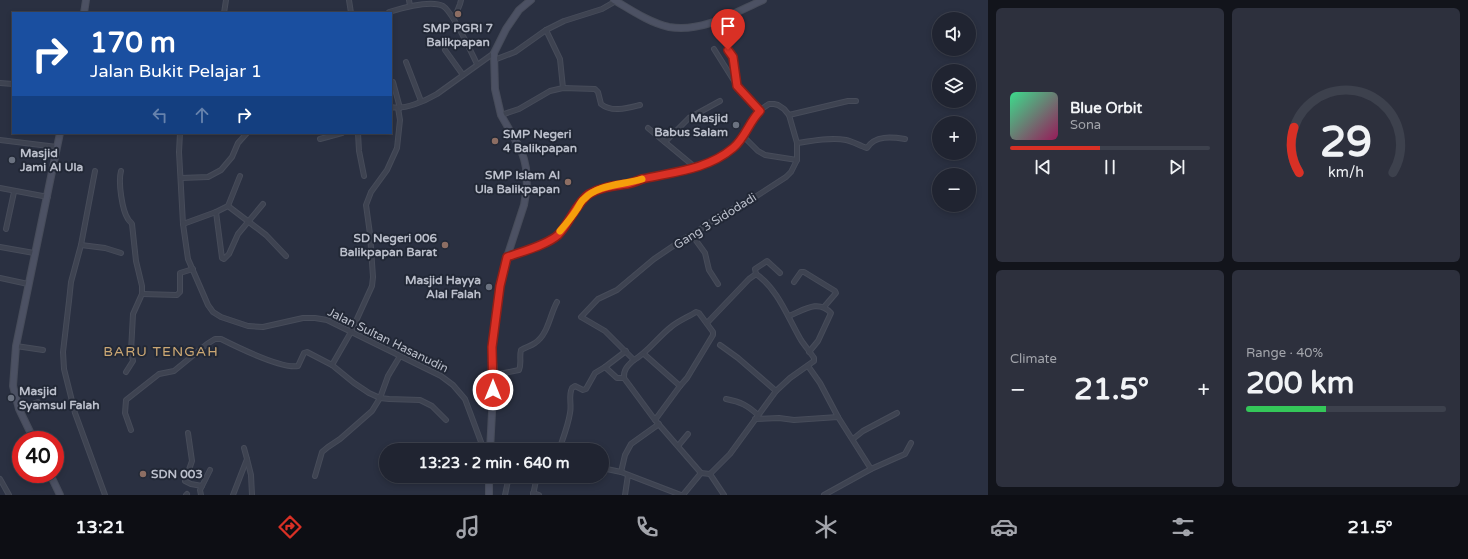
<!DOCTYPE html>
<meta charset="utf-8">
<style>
:root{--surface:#202431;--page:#2d303d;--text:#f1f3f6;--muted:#a2a4ab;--line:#3d414d;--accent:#d93025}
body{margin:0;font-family:"Varela Round",sans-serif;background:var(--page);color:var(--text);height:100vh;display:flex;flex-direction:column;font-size:15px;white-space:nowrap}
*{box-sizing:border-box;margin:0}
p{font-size:13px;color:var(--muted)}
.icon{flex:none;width:22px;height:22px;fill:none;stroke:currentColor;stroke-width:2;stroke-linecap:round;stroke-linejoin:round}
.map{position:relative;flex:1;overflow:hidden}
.sheet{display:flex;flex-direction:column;gap:8px;padding:8px;background:#12141b;width:480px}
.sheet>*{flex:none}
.top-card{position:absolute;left:12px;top:12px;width:380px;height:122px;border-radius:0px;box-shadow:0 2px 6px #0003,0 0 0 1px var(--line);background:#1a4fa0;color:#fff;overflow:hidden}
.fabs{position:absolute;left:932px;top:12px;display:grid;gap:8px}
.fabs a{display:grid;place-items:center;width:44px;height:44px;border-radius:50%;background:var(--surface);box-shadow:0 2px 6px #0003,0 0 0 1px var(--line);font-size:20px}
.speed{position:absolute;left:12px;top:431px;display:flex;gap:8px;font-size:20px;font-weight:700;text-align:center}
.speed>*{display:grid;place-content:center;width:52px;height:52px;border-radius:50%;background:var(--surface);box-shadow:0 2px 6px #0003,0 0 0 1px var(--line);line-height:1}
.speed .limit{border:6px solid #d22;background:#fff;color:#111}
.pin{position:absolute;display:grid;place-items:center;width:34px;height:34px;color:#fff;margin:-41px -17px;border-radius:50% 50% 50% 0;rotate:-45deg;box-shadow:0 0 4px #0007}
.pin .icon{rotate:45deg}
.me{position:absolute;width:44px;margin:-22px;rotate:0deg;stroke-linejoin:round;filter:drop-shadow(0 0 3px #0008)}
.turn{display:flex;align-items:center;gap:14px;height:84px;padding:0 12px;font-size:18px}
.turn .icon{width:52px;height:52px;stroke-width:2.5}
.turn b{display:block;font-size:28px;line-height:34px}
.lanes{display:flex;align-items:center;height:38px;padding:0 12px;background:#0003;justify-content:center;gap:20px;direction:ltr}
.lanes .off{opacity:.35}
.big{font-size:30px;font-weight:700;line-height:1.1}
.sheet .tile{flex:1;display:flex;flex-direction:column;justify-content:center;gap:6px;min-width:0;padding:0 14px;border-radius:6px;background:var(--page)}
.sheet .dial{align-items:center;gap:0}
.dial svg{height:104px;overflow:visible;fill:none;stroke:var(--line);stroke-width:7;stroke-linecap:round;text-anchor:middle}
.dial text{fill:var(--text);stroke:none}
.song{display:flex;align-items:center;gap:12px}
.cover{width:48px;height:48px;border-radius:6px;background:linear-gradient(135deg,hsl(150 70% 55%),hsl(330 70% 35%))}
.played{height:4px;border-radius:2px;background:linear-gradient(90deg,var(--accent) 45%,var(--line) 45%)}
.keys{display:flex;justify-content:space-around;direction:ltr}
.heat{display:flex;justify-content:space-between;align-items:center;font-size:22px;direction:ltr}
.charge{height:6px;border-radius:3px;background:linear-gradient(90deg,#34c759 40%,var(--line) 0)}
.sheet .tiles{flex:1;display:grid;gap:8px;grid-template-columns:repeat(2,1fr)}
.trip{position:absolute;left:379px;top:443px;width:230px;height:40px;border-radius:20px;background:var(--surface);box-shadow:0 2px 6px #0003,0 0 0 1px var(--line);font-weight:700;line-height:40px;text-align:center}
.dock{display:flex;height:64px;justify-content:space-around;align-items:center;background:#0d0e14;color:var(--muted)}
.dock .icon{width:28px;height:28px}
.dock .active{color:var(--accent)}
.dock b{font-size:18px;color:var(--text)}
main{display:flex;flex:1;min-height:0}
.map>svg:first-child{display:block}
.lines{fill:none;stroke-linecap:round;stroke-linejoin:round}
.street-casing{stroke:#474c5a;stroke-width:6}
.secondary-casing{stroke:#474c5a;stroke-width:8}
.street{stroke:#3e4351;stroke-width:4}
.secondary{stroke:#4c5163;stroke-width:6}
.route-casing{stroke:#8d1f18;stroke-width:10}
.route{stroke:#d93025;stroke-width:7}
.slow{stroke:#f59e0b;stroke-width:7}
.education-dot{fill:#8d6e63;stroke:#222836;stroke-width:1.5}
.worship-dot{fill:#6b7280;stroke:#222836;stroke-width:1.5}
.labels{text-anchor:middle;stroke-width:4;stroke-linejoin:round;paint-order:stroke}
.poi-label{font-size:12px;font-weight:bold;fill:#bbbfcb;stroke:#222836;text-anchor:end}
.street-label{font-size:12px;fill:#bbbfcb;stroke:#222836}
.quarter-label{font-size:14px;letter-spacing:1px;fill:#cca874;stroke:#222836}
</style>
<main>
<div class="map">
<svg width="988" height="495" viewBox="0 0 988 495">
<rect width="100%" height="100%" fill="#2a3041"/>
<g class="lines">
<g class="street-casing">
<g id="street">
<polyline points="349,0 351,13"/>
<polyline points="409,0 410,6"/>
<path d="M389 12C402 8 431 0 443 6 453 12 471 52 477 64"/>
<polyline points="224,13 226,0"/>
<polyline points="454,19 460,4 461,0"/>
<polyline points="714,22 733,57 737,86 760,111"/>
<polyline points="546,30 560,59 563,88"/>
<polyline points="714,49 736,84"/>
<polyline points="445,50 463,75"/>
<polyline points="494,60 515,52 546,30 564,21 602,9 616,1"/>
<polyline points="406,62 421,101"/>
<polyline points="393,82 400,108"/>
<polyline points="0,83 13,84"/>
<path d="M391 107C405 110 425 101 437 94L494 53"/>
<polyline points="398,108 400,120 397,148 387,170 371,192 366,205 370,234 373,277 372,286 351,332 332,365 354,383 369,393 380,398 389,399 420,400 432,406 446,420"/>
<path d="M501 115 519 109 550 91 563 88 595 89 598 92 601 104C612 113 628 108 640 105"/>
<polyline points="789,115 848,101 856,101"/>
<polyline points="648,128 696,168"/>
<polyline points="180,133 179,152 183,224 188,259 208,305 213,312 221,317 248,326 263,327 303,318 315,318 327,320 441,376 453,385 465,399 484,450"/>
<polyline points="358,133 359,151 364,176"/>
<polyline points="743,136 758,151 765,155 797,160"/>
<polyline points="320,139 342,133"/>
<polyline points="0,140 57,147"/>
<polyline points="665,142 689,118 720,101"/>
<path d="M797 143C813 141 830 137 846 140 852 141 860 146 867 148 875 135 892 137 905 139"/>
<polyline points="95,171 81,245 71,282 69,301 63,352 64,369 75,413 105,495"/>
<path d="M121 171C118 182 122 210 128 219 129 221 131 222 132 224L136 261 142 286V294L133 314 131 351 133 361 126 372"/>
<polyline points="181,178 208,177 221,170 232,157 238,143 247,133"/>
<polyline points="0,188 48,197"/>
<polyline points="228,206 240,176"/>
<polyline points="216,212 222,258 224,259 229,254 238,234 263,204"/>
<polyline points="183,224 216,212 228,206 266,235 286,256"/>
<polyline points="6,229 14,192"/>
<polyline points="692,235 705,253 709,270 718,284"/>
<polyline points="81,245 105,248 121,253"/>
<polyline points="0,247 34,253"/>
<path d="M507 257 537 246 557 235 577 210 583 199 589 194 603 187 628 183 696 168 715 160 734 148 743 136 755 116 763 108 769 104H774L778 105 784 109 789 115 797 143V160L791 172 786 177 752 199 719 216 692 235 685 238 654 259 617 290 598 299 581 317 605 331 634 360C648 352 658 337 671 327 678 321 688 317 696 312L699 313 713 332V335L687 378 680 386"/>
<polyline points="756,274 755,269 767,261 780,273"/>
<polyline points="0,278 28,284"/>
<polyline points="794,282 801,272 804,272 835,291 836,293 824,307"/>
<polyline points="142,294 177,295 180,292 180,273 193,269"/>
<path d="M789 316C804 310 818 299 831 313L818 341 809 352"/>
<polyline points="720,345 738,358 776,391"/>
<polyline points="16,346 43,350"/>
<polyline points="644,354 680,386 655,420 701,473"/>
<path d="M634 360C628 365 623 370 624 378L655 420"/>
<polyline points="808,366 820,383 838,417"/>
<polyline points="605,367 626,351"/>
<path d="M494 375 519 370C522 363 519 357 521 350 526 347 531 346 535 343 548 335 550 314 557 302"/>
<path d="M726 399C741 402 747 405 758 415"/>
<polyline points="19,409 38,402"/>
<polyline points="755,419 779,418 794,420 838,417 871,469"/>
<path d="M131 430 125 413 126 400 159 374 174 371 207 344 215 339H221C237 347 282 369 298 366L304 353 307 352 332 365"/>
<polyline points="188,433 192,461 185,481 191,484 202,486"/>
<polyline points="853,439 863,431 897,413"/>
<polyline points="678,446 688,434"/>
<path d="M559 450C563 438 568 426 570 413 572 404 568 396 572 388L575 386 583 390 586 389 595 373 605 367 617 378H624"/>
<polyline points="247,459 251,475 252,495"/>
<polyline points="602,468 621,472 681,495"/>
<polyline points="621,472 625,455 631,444 659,424"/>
<polyline points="710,474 724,495"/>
<polyline points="315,476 322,452 328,447 340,439 372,411 380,398 388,376 400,356"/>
<polyline points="554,476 561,477 569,476"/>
<polyline points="0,479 9,495"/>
<polyline points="533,493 539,495"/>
<polyline points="186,495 187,494"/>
<polyline points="201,495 200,490 210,470"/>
<polyline points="233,495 247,459 244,448"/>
<polyline points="505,495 509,476"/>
<polyline points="533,495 537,476"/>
<polyline points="625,495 628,475"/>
<path d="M683 495 701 473 710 474 730 454 776 391 790 378 814 361V358C810 352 805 346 801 340 788 318 778 289 756 274L749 279 707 323"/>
<polyline points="824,495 871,469 905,454 911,443"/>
</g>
</g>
<g class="secondary-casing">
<g id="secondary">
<path d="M614 0C631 10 650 23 669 27 702 33 734 13 763 0"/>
<polyline points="84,13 86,0"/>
<polyline points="34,440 19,409 13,386 16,346 60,133"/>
<polyline points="490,450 494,375 492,347 500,286 507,257 524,205 527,187 526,168 524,159 521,150 501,115 495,89 494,53 506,29 519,10 531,0"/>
<polyline points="50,474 60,495"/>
<polyline points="489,495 489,476"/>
</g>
</g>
<use href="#street" class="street"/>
<use href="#secondary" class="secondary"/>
</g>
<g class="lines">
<g class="route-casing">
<path id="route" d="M493 390 492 347 500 286 507 257C521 252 547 245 558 235 569 224 577 202 589 194 601 187 614 186 627 184 632 183 637 181 642 179 673 172 707 170 733 148 745 138 749 122 760 111L737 86 733 57 728 50"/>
</g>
<use href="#route" class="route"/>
<path class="slow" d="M560 231C566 224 572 217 577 209 579 206 581 201 584 199 598 184 623 185 642 179"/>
</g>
<g class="education-dot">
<circle cx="458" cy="14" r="4"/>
<circle cx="495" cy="141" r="4"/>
<circle cx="568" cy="182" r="4"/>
<circle cx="445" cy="245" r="4"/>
<circle cx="143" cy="474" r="4"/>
</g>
<g class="worship-dot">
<circle cx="736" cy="125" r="4"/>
<circle cx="12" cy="160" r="4"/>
<circle cx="489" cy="287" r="4"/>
<circle cx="11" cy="398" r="4"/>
</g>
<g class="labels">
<g class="poi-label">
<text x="458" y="32" text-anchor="middle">SMP PGRI 7<tspan x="458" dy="14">Balikpapan</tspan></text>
<text x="728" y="122">Masjid<tspan x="728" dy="14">Babus Salam</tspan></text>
<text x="503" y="138" text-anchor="start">SMP Negeri<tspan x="503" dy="14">4 Balikpapan</tspan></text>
<text x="20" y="157" text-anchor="start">Masjid<tspan x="20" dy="14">Jami Al Ula</tspan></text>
<text x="560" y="179">SMP Islam Al<tspan x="560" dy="14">Ula Balikpapan</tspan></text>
<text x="437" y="242">SD Negeri 006<tspan x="437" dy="14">Balikpapan Barat</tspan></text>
<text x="481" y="284">Masjid Hayya<tspan x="481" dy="14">Alal Falah</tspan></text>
<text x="19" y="395" text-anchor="start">Masjid<tspan x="19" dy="14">Syamsul Falah</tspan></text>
<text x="151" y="478" text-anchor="start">SDN 003</text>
</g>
<g class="street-label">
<text transform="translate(715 221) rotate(-32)" y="4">Gang 3 Sidodadi</text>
<text transform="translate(388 340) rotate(26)" y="4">Jalan Sultan Hasanudin</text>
</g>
<g class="quarter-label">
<text x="161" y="356">BARU TENGAH</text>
</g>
</g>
</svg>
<div class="fabs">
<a><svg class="icon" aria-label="sound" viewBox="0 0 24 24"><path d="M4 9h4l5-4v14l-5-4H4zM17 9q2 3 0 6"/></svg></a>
<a><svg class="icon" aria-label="layers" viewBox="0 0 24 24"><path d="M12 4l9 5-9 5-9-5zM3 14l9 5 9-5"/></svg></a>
<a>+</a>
<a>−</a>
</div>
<div class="speed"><div class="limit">40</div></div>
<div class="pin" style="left:728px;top:50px;background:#d93025"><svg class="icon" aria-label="arrive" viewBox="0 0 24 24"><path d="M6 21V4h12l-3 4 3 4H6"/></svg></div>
<svg class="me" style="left:493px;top:390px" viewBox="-20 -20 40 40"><circle r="17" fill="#d93025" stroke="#fff" stroke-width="3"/><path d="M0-11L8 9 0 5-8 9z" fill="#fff"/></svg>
<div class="trip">13:23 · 2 min · 640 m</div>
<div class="top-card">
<div class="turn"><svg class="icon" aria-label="right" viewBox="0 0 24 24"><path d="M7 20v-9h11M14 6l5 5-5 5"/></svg><div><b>170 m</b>Jalan Bukit Pelajar 1</div></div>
<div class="lanes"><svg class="icon off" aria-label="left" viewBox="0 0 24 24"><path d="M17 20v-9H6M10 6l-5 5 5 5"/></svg><svg class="icon off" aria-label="ahead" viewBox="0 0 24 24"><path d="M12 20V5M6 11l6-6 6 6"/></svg><svg class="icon" aria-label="right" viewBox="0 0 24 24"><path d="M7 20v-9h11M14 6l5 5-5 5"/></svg></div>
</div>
</div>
<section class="sheet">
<div class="tiles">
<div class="tile">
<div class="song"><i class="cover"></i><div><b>Blue Orbit</b><p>Sona</p></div></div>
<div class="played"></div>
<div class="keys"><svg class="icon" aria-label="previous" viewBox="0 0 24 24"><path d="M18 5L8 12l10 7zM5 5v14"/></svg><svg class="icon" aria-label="pause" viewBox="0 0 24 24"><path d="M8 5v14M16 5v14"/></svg><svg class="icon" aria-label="next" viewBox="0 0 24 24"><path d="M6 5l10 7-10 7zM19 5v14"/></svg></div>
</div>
<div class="tile dial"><svg viewBox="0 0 100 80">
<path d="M14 69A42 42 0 1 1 86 69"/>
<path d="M14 69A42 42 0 0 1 10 34" stroke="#d93025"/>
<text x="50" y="56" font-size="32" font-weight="700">29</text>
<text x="50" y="72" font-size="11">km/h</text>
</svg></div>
<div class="tile"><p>Climate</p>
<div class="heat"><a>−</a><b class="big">21.5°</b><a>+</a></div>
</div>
<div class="tile"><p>Range · 40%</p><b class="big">200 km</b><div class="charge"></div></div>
</div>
</section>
</main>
<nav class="dock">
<b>13:21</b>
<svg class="icon active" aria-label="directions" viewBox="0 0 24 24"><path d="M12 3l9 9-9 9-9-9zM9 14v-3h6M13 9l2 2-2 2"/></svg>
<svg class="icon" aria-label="music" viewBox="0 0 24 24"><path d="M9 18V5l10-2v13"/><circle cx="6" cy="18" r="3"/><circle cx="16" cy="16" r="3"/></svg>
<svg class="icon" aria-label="phone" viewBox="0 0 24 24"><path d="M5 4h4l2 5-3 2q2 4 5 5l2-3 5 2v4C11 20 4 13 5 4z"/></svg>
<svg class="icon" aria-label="climate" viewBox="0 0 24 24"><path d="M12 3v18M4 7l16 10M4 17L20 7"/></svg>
<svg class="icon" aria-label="car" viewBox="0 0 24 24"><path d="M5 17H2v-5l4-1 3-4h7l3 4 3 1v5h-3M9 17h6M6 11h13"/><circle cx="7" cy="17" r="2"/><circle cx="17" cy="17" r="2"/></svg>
<svg class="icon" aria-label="filters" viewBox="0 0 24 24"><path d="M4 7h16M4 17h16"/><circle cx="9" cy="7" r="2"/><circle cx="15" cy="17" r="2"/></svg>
<b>21.5°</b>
</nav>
